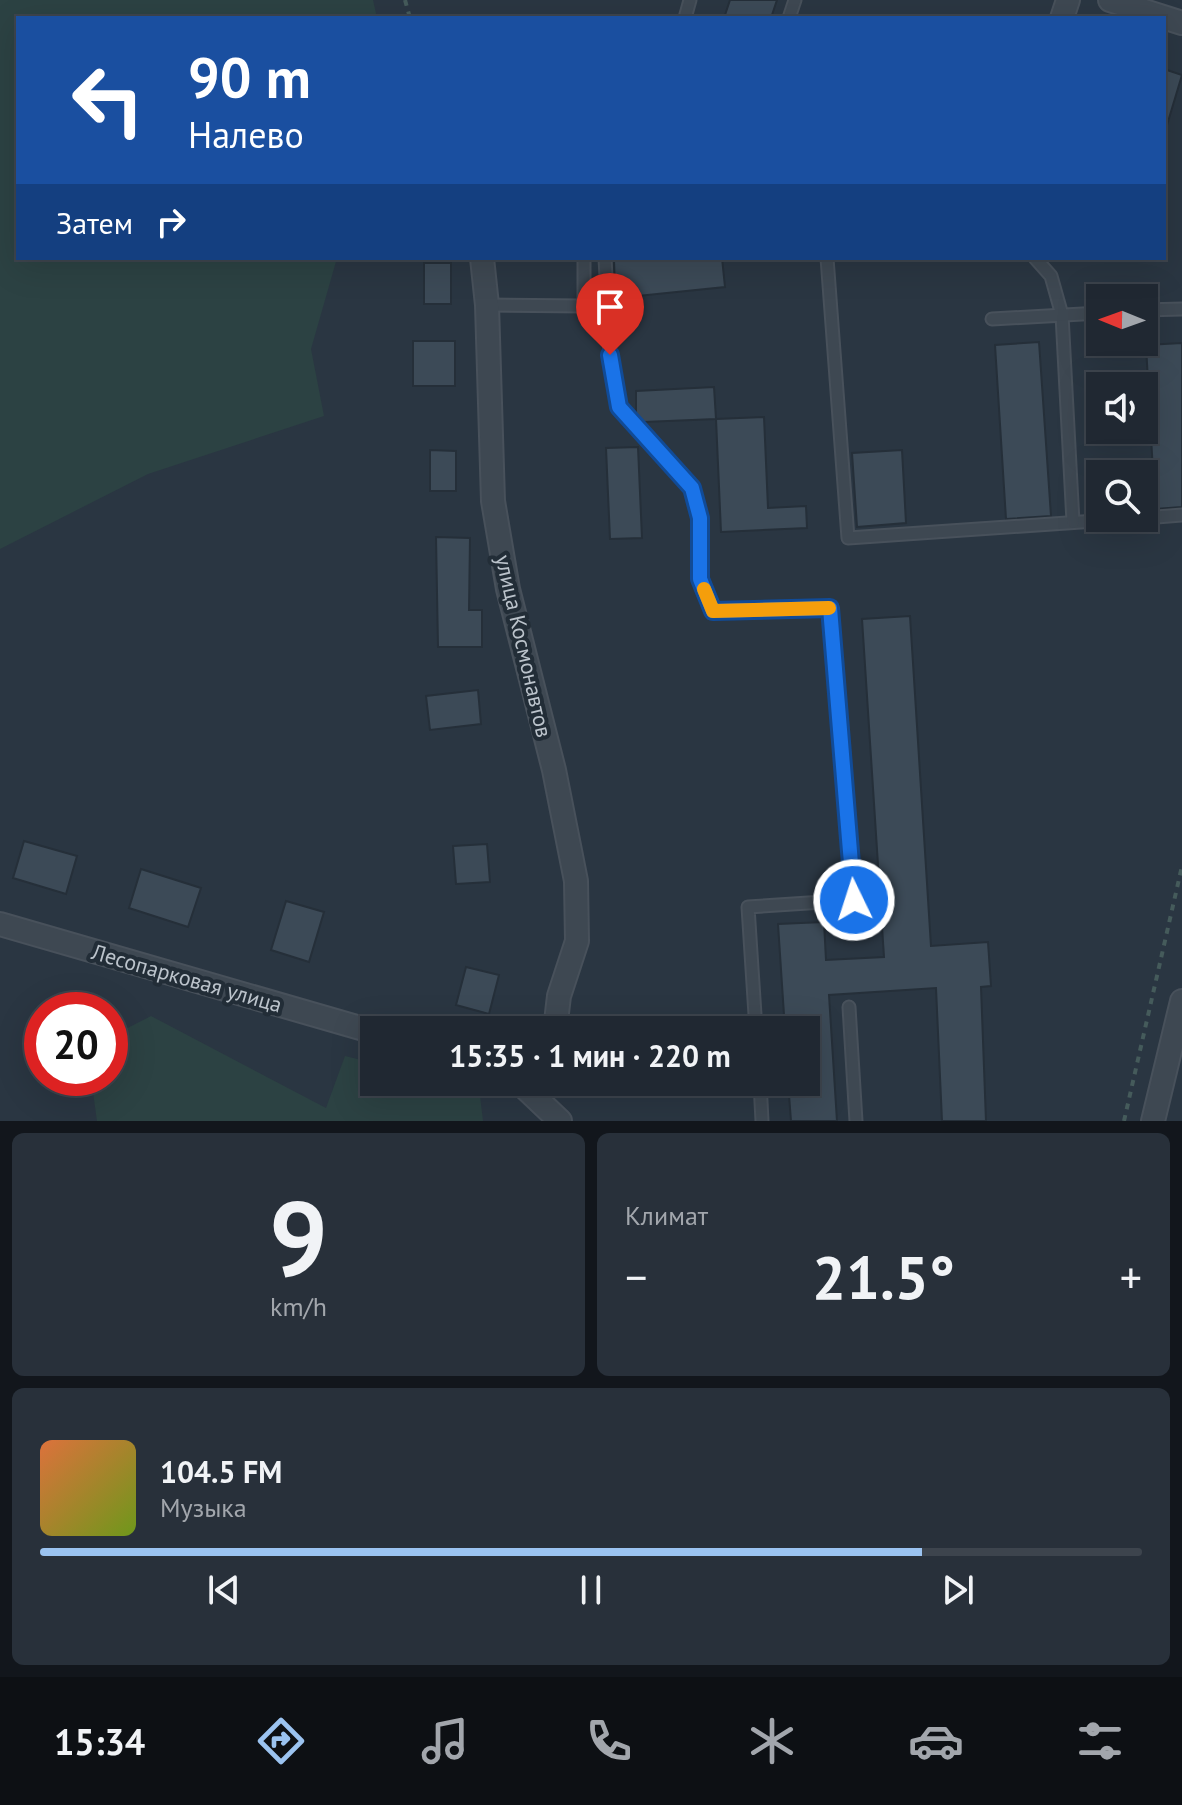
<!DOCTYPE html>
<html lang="ru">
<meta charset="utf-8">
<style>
:root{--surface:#202832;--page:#28303a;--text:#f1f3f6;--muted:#a2a6ac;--line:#3d444d;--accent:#9bc3f0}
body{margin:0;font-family:"PT Sans",sans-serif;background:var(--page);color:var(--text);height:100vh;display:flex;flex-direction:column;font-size:30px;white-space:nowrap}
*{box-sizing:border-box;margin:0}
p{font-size:26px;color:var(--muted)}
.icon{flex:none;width:44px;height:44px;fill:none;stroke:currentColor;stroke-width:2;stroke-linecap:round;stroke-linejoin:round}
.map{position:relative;height:1121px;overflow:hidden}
.panel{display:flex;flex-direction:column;gap:12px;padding:12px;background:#12161c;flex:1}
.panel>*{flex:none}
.hud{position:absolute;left:16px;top:16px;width:1150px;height:244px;border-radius:0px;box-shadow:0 8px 32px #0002,0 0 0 2px var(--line);background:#1a4fa0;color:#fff;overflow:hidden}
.needle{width:52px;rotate:271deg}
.controls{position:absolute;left:1086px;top:284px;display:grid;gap:16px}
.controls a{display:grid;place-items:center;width:72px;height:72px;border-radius:0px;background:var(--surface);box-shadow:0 8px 32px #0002,0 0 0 2px var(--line);font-size:40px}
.speed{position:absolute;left:24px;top:992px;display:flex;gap:16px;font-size:40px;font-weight:700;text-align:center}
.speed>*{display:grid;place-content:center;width:104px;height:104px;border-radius:50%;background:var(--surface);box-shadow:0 8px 32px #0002,0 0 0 2px var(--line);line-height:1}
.speed .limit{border:12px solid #d22;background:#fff;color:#111}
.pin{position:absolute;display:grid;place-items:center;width:68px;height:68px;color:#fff;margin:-82px -34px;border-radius:50% 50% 50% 0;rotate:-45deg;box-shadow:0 0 8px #0007}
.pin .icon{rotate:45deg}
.me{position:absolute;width:88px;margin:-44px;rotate:356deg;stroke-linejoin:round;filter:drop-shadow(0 0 6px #0008)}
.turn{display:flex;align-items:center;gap:28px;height:168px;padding:0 40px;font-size:36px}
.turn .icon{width:104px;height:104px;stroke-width:2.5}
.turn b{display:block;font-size:56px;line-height:68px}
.then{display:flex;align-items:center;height:76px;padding:0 40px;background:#0003;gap:16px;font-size:30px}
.big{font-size:60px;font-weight:700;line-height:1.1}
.panel .widget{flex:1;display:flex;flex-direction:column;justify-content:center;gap:12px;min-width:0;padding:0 28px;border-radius:12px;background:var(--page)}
.panel .dial{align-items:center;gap:0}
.dial b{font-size:104px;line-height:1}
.song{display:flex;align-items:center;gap:24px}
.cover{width:96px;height:96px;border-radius:12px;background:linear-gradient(135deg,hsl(20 70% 55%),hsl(80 70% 35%))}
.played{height:8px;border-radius:4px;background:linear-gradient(90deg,var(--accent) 80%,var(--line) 80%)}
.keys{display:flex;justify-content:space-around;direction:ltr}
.heat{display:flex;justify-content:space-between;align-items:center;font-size:44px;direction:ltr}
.panel .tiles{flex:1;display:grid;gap:12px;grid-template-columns:1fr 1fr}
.widget:last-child{grid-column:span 2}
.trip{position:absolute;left:360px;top:1016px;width:460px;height:80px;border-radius:0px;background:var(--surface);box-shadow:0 8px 32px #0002,0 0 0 2px var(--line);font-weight:700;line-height:80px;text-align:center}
.tab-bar{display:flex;height:128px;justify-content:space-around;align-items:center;background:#0d1014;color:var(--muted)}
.tab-bar .icon{width:56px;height:56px}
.tab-bar .selected{color:var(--accent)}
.tab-bar b{font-size:36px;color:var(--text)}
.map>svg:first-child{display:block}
.green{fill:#2c4243}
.building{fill:#3c4a57;stroke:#252f39;stroke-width:2}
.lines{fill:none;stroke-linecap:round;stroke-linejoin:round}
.service-casing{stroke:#48515b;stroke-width:15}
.minor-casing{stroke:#48515b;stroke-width:26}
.path{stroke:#455b5b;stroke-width:4;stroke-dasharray:6 6;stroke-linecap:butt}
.service{stroke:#3e4852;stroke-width:11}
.minor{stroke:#3e4852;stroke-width:22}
.route-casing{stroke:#114b97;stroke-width:20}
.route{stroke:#1a73e8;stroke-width:14}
.slow{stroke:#f59e0b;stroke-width:14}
.labels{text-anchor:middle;stroke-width:8;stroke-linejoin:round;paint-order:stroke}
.street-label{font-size:22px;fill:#bbc3cb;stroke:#222d37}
</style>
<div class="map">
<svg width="1182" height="1121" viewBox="0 0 1182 1121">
<rect width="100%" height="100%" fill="#2a3642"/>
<g class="green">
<polygon points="0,0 373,0 377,18 18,18 18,258 337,258 311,349 324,416 148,474 0,549"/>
<polygon points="151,1016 326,1108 345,1056 374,1063 374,1082 456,1082 479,1087 483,1121 97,1121 91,1078 110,1078 110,1037"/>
</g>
<g class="building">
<polygon points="730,0 777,0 771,18 724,18"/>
<polygon points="1164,69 1182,75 1167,125 1164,124"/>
<polygon points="630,258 722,258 725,287 628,297 627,290 615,291 614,260"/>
<rect x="424" y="263" width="27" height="41"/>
<rect x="413" y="341" width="42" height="45"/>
<polygon points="1039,342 1051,516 1006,519 995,345"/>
<polygon points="1182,343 1182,507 1155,509 1146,345"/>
<polygon points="714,387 716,419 644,422 636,414 636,391"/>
<polygon points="764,417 768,508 806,506 807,528 721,532 716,419"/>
<polygon points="638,447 642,538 610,539 606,448"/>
<polygon points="430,450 456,451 456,491 430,491"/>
<polygon points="902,450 906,523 857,527 852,453"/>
<polygon points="436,537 470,538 469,610 482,610 482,647 438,647"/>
<polygon points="910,616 931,946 988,942 991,986 981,987 986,1121 942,1121 936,988 829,995 837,1121 791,1121 788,1082 806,1082 806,1030 785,1030 778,924 824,922 826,960 884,957 862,619"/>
<polygon points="478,690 481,724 430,730 426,696"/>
<polygon points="24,841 77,856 66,894 13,878"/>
<polygon points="487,844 490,882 456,884 453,846"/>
<polygon points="141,869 201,888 188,927 129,908"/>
<polygon points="286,901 324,912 309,962 271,950"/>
<polygon points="466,967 499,975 489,1014 456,1005"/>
</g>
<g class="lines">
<g class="service-casing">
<g id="service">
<polyline points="685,18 690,0"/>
<polyline points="789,18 795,0"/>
<polyline points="605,258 610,355 619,407 692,488 700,518 700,579 713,611 830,608 854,900 748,907 756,1030"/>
<polyline points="827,258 848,538 1139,518"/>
<polyline points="1035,258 1051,276 1062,315 1073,522"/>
<polyline points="487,305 584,306 584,258"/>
<polyline points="1144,310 1182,309"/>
<polyline points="992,319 1100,313"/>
<polyline points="1144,518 1182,515"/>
<polyline points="849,1007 856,1121"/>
<polyline points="760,1082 762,1121"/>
</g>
</g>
<g class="minor-casing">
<g id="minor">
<polyline points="1110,0 1182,23"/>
<polyline points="1062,18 1068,0"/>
<polyline points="482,258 487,305 493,501 508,589 554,770 576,881 577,941 559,996 555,1030"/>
<polyline points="0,924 374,1032"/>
<polyline points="519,1082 560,1121"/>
<polyline points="1153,1121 1182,1001"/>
</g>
</g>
<g class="path">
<polyline points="405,0 410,18"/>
<polyline points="1124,1121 1182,866"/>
</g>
<use href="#service" class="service"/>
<use href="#minor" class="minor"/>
</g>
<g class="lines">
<g class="route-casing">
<polyline id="route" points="610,355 619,407 692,488 700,518 700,579 713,611 830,608 854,900"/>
</g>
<use href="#route" class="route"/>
<polyline class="slow" points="704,589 713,611 829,608"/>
</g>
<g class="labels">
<g class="street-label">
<text transform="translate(524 646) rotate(77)" y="8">улица Космонавтов</text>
<text transform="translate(187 978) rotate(16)" y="8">Лесопарковая улица</text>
</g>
</g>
</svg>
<div class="controls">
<a><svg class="needle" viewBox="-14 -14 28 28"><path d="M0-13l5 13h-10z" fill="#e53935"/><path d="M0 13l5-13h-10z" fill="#a2a6ac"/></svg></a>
<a><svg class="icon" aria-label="sound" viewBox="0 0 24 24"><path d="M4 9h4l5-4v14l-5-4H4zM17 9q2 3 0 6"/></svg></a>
<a><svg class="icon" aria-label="search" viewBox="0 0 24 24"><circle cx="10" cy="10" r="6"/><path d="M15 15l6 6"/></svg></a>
</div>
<div class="speed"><div class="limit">20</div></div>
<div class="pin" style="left:610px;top:355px;background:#d93025"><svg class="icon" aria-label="arrive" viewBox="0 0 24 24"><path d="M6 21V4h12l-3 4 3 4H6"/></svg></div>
<svg class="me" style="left:854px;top:900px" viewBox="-20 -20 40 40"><circle r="17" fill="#1a73e8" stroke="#fff" stroke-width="3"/><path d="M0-11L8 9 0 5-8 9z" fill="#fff"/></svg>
<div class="trip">15:35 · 1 мин · 220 m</div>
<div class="hud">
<div class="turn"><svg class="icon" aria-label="left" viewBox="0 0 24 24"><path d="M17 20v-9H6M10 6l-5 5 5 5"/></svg><div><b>90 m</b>Налево</div></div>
<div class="then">Затем<svg class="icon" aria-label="right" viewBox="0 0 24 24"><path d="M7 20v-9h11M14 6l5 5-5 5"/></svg></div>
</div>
</div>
<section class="panel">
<div class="tiles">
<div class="widget dial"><b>9</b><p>km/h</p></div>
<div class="widget"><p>Климат</p>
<div class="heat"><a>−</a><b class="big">21.5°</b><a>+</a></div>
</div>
<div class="widget">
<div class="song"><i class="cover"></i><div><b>104.5 FM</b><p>Музыка</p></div></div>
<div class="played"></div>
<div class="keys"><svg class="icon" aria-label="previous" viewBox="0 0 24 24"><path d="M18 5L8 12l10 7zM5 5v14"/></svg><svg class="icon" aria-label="pause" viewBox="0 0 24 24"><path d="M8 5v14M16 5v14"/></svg><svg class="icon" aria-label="next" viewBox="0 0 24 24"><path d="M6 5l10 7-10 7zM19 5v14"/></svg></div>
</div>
</div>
</section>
<nav class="tab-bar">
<b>15:34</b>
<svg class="icon selected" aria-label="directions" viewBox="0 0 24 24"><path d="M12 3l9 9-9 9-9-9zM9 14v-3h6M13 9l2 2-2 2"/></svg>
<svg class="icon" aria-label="music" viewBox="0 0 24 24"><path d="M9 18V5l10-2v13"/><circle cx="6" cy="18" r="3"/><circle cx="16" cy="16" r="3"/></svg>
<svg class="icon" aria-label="phone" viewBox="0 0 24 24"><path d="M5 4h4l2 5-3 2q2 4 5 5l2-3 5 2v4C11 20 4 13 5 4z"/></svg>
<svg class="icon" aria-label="climate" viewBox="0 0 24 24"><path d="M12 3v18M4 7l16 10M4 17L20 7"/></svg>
<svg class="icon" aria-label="car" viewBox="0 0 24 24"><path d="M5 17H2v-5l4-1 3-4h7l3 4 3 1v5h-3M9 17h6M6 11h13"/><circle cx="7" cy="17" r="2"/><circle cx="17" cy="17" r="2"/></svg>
<svg class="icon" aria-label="filters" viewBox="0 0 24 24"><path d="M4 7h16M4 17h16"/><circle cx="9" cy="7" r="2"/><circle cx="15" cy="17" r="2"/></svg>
</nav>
